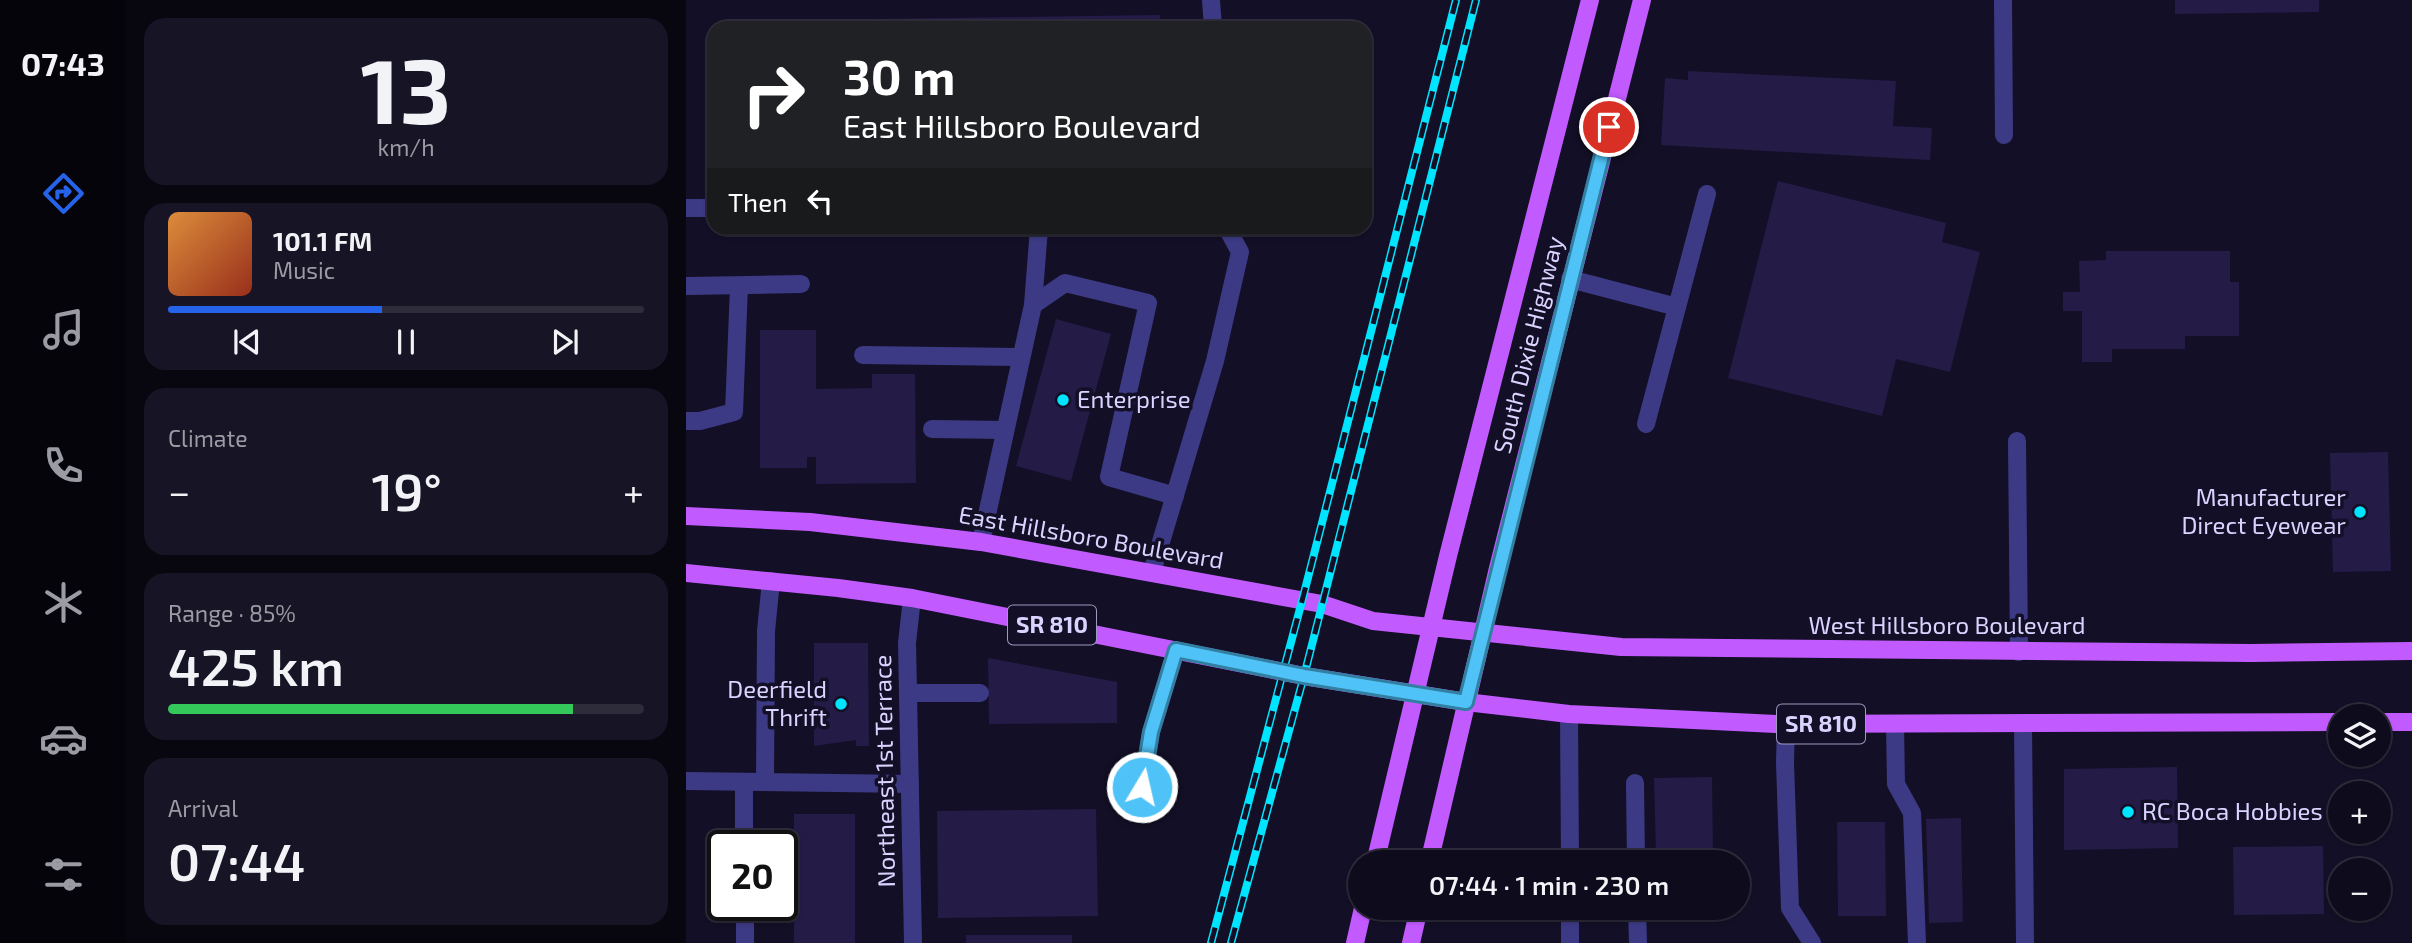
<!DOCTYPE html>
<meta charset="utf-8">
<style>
:root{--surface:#0e0b1c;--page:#171425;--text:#f1f3f6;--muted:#9b9ba3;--line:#2e2b3b;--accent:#2563eb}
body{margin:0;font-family:"Exo 2",sans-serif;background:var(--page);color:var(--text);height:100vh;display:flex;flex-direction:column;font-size:26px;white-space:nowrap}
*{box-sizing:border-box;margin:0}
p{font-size:23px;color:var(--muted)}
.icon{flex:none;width:38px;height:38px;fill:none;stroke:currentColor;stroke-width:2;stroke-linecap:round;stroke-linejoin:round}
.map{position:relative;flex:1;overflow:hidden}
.details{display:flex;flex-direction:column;gap:18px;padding:18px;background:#08060f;width:560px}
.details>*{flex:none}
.top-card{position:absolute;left:21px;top:21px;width:665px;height:214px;border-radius:21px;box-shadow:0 2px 5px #0004,0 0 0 2px var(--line);background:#202124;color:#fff;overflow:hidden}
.controls{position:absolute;left:1642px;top:704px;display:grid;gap:14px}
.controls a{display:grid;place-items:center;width:63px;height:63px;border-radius:50%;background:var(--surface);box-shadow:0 2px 5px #0004,0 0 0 2px var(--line);font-size:35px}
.speed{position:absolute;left:21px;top:830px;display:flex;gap:14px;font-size:35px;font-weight:700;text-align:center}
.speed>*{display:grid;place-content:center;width:91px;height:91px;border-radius:50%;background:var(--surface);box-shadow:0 2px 5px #0004,0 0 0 2px var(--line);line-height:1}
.speed .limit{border:4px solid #111;border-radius:10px;background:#fff;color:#111}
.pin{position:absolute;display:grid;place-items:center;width:60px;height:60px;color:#fff;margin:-30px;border:4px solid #fff;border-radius:50%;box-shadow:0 2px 7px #0007}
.me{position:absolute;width:77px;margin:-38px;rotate:9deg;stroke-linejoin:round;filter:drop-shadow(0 0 5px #0008)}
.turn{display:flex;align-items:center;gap:24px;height:147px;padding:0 21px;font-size:32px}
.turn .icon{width:91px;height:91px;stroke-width:2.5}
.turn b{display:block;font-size:49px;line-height:60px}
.then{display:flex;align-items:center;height:66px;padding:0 21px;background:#0003;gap:14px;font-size:26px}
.big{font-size:52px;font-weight:600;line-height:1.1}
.details .widget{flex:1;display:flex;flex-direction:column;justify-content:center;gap:10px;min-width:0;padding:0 24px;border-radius:21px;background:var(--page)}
.details .dial{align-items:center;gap:0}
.dial b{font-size:91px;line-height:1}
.song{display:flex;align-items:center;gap:21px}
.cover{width:84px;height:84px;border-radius:10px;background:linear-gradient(135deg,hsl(30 70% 55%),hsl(10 70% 35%))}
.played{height:7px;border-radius:4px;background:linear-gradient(90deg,var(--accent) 45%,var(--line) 45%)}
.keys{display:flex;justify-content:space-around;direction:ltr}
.heat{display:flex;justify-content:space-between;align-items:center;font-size:38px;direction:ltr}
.charge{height:10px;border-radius:5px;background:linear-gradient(90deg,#34c759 85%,var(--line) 0)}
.trip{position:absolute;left:662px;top:850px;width:402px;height:70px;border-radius:35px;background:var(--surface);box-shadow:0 2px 5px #0004,0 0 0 2px var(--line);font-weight:600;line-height:70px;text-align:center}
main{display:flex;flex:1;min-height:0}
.tabs{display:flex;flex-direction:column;width:126px;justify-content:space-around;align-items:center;background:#06040b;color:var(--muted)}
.tabs .icon{width:49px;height:49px}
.tabs .active{color:var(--accent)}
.tabs b{font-size:32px;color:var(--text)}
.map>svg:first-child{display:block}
.building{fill:#241b47}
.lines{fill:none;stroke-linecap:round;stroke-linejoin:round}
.minor{stroke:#3d3a85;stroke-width:18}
.major{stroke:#c25bff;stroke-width:18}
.rail-casing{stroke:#00e5ff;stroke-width:8}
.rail{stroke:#130f26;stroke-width:5;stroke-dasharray:16;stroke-linecap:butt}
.route-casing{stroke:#337fa1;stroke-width:18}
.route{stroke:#4fc3f7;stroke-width:12}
.poi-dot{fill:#00e5ff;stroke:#130f26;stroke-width:2.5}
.labels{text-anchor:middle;stroke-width:7;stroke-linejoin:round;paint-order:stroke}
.shield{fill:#130f26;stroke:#9e99be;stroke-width:2}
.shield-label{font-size:23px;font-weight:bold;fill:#d9d4ff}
.street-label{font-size:24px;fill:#d9d4ff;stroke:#130f26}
.poi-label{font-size:24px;fill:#d9d4ff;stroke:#130f26;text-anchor:start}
</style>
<main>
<nav class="tabs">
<b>07:43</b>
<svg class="icon active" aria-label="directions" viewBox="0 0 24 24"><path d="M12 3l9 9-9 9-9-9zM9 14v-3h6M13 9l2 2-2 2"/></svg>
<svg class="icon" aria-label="music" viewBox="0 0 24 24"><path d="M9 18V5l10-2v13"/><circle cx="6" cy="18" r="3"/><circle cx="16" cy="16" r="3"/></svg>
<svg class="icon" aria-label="phone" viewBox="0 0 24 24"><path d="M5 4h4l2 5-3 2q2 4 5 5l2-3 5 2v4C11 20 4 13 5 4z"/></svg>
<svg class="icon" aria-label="climate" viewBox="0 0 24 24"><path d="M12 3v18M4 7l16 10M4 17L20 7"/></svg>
<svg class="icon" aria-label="car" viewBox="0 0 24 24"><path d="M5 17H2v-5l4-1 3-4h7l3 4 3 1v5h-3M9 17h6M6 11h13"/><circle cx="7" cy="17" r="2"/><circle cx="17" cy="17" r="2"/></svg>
<svg class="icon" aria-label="filters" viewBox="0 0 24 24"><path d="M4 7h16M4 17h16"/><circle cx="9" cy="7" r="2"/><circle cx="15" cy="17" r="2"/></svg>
</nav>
<section class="details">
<div class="widget dial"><b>13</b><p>km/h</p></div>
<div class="widget">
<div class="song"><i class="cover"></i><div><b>101.1 FM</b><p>Music</p></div></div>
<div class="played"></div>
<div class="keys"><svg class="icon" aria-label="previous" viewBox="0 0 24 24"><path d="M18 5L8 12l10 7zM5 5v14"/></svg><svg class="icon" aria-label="pause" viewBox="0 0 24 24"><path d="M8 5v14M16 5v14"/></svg><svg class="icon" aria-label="next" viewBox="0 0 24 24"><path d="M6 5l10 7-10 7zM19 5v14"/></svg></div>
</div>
<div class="widget"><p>Climate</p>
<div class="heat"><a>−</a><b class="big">19°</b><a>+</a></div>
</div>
<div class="widget"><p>Range · 85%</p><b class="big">425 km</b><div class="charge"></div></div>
<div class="widget"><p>Arrival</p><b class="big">07:44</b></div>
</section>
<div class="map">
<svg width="1726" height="943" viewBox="0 0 1726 943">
<rect width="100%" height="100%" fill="#130f26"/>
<g class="building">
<polygon points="1489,0 1633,0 1633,12 1489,14"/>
<polygon points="474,15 474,28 45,28 45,21"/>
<polygon points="1002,71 1210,81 1207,126 1246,128 1244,160 975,145 979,78 1002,80"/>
<polygon points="1092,181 1260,223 1256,242 1294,252 1264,372 1210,359 1196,416 1042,378"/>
<polygon points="1420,251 1544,251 1544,282 1553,282 1553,336 1499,336 1499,349 1426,349 1426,362 1396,362 1396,311 1377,311 1377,292 1394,292 1393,261 1420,260"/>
<polygon points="370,319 425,334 385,481 330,466"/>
<polygon points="74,330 130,330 130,389 186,388 186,374 229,374 230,483 130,484 130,457 121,457 121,468 74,468"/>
<polygon points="1702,452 1705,571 1647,572 1644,453"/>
<polygon points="128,643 182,643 183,746 170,746 170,740 128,746"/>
<polygon points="302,658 431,682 431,723 303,724"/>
<polygon points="1491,767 1492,848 1378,850 1378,769"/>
<polygon points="1026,777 1027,854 970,855 968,778"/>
<polygon points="410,809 412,916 252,918 251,811"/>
<rect x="108" y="814" width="61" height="129"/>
<polygon points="1275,818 1277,922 1243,923 1240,819"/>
<polygon points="1151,822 1199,822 1200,916 1152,916"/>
<polygon points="1637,846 1638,914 1548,915 1547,847"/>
<rect x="280" y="935" width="106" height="8"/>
</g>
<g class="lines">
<g class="minor">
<polyline points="525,0 527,28"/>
<polyline points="1317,0 1318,135"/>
<polyline points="0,208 28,208"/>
<polyline points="884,279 991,307"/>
<polyline points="0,286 115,284"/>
<polyline points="347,305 353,228"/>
<polyline points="177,355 335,357"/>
<polyline points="0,421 14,421 48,412 53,286"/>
<polyline points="960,424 1021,194"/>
<polyline points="246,429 319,430"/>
<polyline points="1331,441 1333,652"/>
<polyline points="295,542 347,305 379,283 462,303 423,477 489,496"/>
<polyline points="466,572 529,361 554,252 541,228"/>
<polyline points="226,598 221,643 227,943"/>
<polyline points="222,693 294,693"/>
<polyline points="883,714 884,863"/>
<polyline points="1337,723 1339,943"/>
<polyline points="1100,724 1099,763 1104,908 1126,943"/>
<polyline points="1209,724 1210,784 1226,813 1231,943"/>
<polyline points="0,781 224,784"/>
<polyline points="58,782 58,845"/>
<polyline points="79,782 80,631 85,581"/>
<polyline points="949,783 950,863"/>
<polyline points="456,787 465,732 490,650"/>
<polyline points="59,905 59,943"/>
<polyline points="884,908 884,943"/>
<polyline points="951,908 952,943"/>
</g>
<g class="major">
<polyline points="0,516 124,522 295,542 636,604 687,621 935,647 1565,653 1726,651"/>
<polyline points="0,573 152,588 226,598 618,676 780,702 883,714 1090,724 1654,722"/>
<polyline points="1692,722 1726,722"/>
<polyline points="689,863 762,556 904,0"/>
<polyline points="743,863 812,568 956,0"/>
<polyline points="669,943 677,908"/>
<polyline points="725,943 733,908"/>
</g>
<g class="rail-casing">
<g id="rail">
<polyline points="525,943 616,601 770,0"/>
<polyline points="545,943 618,676 790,0"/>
</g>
</g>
<use href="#rail" class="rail"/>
</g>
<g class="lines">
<g class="route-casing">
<polyline id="route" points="456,787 465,732 490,650 618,676 780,702 923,127"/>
</g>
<use href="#route" class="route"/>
</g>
<g class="poi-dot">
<circle cx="377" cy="400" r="7"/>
<circle cx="1674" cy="512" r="7"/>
<circle cx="155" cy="704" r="7"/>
<circle cx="1442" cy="812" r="7"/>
</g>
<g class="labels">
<g class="shield">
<rect x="322" y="605.5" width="88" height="39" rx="5"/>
<rect x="1091" y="704.5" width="88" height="39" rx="5"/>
</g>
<g class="shield-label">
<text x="366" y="633">SR 810</text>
<text x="1135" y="732">SR 810</text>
</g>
<g class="street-label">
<text transform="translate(843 345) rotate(-76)" y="8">South Dixie Highway</text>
<text transform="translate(405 538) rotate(10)" y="8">East Hillsboro Boulevard</text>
<text x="1261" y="634">West Hillsboro Boulevard</text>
<text transform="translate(199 771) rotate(-91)" y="8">Northeast 1st Terrace</text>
</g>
<g class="poi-label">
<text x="391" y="408">Enterprise</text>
<text x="1660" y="506" text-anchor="end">Manufacturer<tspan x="1660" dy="28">Direct Eyewear</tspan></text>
<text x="141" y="698" text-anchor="end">Deerfield<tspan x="141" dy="28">Thrift</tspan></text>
<text x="1456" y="820">RC Boca Hobbies</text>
</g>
</g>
</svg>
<div class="controls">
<a><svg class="icon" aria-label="layers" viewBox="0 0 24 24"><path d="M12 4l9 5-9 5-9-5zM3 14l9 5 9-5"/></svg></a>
<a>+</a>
<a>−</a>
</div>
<div class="speed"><div class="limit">20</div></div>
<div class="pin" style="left:923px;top:127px;background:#d93025"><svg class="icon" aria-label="arrive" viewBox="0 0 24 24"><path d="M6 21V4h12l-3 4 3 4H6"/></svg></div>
<svg class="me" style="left:456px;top:787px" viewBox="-20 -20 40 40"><circle r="17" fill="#4fc3f7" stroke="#fff" stroke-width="3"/><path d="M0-11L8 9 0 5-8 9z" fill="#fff"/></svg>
<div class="trip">07:44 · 1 min · 230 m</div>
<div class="top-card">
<div class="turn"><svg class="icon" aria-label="right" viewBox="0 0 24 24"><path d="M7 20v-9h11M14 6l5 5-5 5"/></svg><div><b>30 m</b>East Hillsboro Boulevard</div></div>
<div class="then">Then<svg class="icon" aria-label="left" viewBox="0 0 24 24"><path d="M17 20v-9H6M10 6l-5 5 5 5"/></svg></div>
</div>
</div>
</main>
